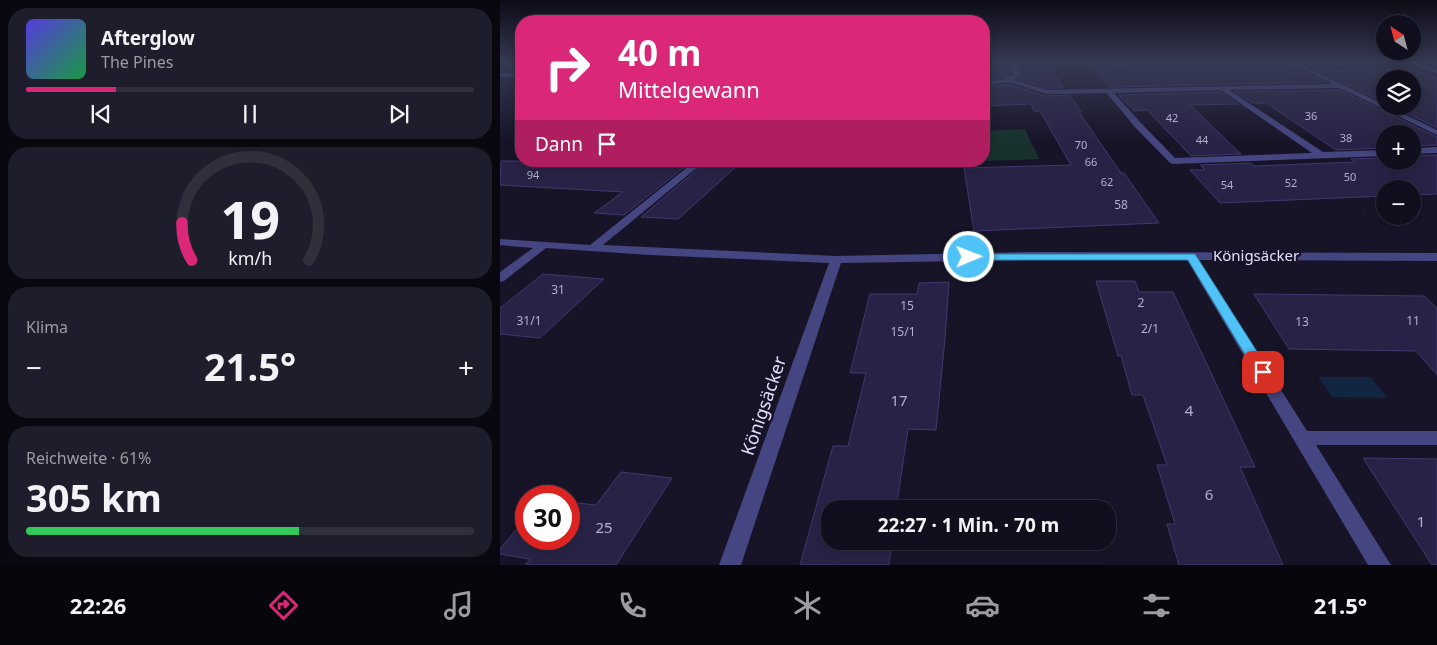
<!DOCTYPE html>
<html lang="de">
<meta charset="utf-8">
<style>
:root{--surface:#110f1e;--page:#1e1d2b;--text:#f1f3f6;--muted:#9c9ca4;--line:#302f3c;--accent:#db2777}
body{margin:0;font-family:"Noto Sans",sans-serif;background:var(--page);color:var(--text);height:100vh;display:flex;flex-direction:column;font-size:19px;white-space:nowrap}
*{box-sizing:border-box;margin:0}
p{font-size:16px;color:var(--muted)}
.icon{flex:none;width:28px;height:28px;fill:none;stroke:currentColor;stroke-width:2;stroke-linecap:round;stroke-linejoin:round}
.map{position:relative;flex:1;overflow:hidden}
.sheet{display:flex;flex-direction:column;gap:8px;padding:8px;background:#090810;width:500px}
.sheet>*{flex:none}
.hud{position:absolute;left:15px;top:15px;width:475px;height:152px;border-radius:20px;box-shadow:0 2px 12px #0003,0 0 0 1px var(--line);background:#db2777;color:#fff;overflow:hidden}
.needle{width:32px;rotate:324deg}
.tools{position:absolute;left:876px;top:15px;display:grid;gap:10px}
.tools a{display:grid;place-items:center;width:45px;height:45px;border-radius:50%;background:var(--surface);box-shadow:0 2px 12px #0003,0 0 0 1px var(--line);font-size:25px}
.speed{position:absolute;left:15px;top:485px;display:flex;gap:10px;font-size:25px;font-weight:700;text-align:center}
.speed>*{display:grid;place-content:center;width:65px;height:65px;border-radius:50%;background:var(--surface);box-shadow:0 2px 12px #0003,0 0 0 1px var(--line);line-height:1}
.speed .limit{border:8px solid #d22;background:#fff;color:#111}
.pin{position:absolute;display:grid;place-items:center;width:42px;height:42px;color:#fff;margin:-21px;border-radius:10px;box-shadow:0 2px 8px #0006}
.me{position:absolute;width:55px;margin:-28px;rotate:89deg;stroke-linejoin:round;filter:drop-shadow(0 0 4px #0008)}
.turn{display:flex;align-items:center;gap:18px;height:105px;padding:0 20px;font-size:22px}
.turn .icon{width:65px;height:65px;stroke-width:2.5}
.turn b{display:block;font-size:35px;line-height:42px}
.then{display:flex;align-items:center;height:48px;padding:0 20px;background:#0003;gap:10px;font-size:19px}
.big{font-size:38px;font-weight:700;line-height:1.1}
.sheet .tile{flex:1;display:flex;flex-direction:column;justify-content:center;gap:8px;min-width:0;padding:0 18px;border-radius:20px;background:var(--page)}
.sheet .dial{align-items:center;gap:0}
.dial svg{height:130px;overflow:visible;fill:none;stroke:var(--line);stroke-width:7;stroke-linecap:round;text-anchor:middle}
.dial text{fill:var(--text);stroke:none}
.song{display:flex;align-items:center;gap:15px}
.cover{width:60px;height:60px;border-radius:8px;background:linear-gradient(135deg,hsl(250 70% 55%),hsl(140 70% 35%))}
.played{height:5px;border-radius:2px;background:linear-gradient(90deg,var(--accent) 20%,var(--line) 20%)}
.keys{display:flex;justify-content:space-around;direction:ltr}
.heat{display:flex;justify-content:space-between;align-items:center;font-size:28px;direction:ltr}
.charge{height:8px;border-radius:4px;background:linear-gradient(90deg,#34c759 61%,var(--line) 0)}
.trip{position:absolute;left:321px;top:500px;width:295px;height:50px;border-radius:20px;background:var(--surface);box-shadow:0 2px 12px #0003,0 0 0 1px var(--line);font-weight:700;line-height:50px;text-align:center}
.tab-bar{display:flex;height:80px;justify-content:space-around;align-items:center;background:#07060c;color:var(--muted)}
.tab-bar .icon{width:35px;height:35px}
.tab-bar .selected{color:var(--accent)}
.tab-bar b{font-size:22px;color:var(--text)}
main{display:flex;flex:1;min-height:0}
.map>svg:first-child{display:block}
.green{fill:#18312f}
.water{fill:#122642}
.building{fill:#282346;stroke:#40386f}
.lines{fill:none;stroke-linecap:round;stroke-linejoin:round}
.minor{fill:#454681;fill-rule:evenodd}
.route{fill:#4fc3f7;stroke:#337fa1}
.labels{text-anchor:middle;stroke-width:5;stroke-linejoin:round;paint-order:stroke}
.far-number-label{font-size:11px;fill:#b3b0ce}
.number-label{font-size:12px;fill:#b3b0ce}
.street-label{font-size:15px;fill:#e1dffb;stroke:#171428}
.near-number-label{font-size:15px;fill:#b3b0ce}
.near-street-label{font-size:18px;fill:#e1dffb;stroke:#171428}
</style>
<main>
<section class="sheet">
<div class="tile">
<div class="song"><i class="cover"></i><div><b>Afterglow</b><p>The Pines</p></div></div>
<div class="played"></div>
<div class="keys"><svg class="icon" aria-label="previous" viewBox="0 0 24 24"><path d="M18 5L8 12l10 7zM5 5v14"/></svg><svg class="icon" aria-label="pause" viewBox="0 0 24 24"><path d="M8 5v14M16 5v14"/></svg><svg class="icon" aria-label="next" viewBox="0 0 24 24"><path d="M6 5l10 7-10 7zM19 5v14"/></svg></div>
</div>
<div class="tile dial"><svg viewBox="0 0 100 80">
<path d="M14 69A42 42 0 1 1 86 69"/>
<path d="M14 69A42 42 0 0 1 8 46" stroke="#db2777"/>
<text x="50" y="56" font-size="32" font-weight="700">19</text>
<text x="50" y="72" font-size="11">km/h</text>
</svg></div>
<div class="tile"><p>Klima</p>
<div class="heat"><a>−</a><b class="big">21.5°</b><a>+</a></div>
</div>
<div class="tile"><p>Reichweite · 61%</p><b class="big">305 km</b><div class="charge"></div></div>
</section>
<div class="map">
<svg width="937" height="565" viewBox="0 0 937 565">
<rect width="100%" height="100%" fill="#171428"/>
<polygon class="green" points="525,129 539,159 436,163 407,161 484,161 484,131"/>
<polygon class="water" points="819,377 871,377 887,398 832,397"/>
<g class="building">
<polygon points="766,62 791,73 805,72 825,82 611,87 590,65"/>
<polygon points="549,66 564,88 547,88 518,79 523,76 520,67"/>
<polygon points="510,67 513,73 501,78 484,80 484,68"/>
<polygon points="912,69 937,79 937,128 892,106 912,106 912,79 885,79 885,103 821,72"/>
<polygon points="509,84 545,96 570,95 581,112 579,112 621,173 624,173 659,223 474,231 464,168 571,165 540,111 534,111 531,104 484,106 484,88"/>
<polygon points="840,90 937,137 937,145 912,146 912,134 885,134 885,148 836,150 766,103 753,103 735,92"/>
<polygon points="720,92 738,104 690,105 741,154 691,156 647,110 634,111 619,95"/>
<polygon points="937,155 937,194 912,195 912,189 885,189 885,196 720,203 690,170 705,170 700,165 751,163 754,166 855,162 851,159 885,158 885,161 912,161 912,156"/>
<polygon points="1,161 192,161 124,215 94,213 123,192 0,185"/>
<polygon points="207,161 240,161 235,166 237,166 178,219 141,217"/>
<polygon points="43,274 104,279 40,338 0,334 0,308"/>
<polygon points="596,281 635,281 639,292 673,292 755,467 740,467 783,565 679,565 667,524 675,524 657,465 667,465 643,395 632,395 621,356 618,356"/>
<polygon points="449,282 445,339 436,430 408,429 396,509 330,509 330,541 392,541 389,565 300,565 333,446 348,446 366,373 350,373 370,294 417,294 419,283"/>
<polygon points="754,294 924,296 937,308 937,375 916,351 789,349"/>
<polygon points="863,458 937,459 937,565 932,565"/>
<polygon points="121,472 172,478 116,565 25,565 30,559 0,554 0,549 26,518 26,539 69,539 69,502 96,505"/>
</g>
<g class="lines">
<g class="minor">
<path d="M510 62H516L521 75 514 80 547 90 832 84 789 62H796L937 130V135L840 88 729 90 823 152 885 150V156L673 164 670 163 634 126 607 93 546 94 509 82 484 86V82L501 80 515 74ZM721 90 812 153 675 158 640 122 614 93Z"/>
<polygon points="907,62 914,62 937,70 937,74"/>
<rect x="0" y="73" width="21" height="4"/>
<polygon points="937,147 937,153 912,154 912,148"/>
<polygon points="195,161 205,161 103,245 336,256 526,252 937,253 937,261 699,260 807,431 937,431 937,445 816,445 891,565 868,565 687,260 526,260 341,263 241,565 219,565 329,263 150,255 46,248 4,281 0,282 0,272 33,248 0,245 0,239 90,245"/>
</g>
</g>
<linearGradient id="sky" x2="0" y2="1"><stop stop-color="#0d0b16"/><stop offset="0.44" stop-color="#363a53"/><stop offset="1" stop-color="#363a53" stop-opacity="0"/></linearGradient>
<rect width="937" height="141" fill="url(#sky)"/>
<polygon class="route" points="469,254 695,254 770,372 768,376 763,377 758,376 688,260 465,260 464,257"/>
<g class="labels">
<g class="far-number-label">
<text x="811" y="120">36</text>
<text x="672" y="122">42</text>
<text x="846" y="142">38</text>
<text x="702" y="144">44</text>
<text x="581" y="149">70</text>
<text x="591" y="166">66</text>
<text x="33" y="179">94</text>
<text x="850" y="181">50</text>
<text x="607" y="186">62</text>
<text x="791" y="187">52</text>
<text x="727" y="189">54</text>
</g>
<g class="number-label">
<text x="621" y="209">58</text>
<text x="58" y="294">31</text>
<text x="641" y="307">2</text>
<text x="407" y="310">15</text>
<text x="29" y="325">31/1</text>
<text x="913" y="325">11</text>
<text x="802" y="326">13</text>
<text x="650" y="333">2/1</text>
<text x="403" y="336">15/1</text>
</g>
<g class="street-label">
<text x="756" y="261">Königsäcker</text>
</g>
<g class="near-number-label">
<text x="399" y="406">17</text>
<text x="689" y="416">4</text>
<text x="709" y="500">6</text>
<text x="921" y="527">1</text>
<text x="104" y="533">25</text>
</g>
<g class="near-street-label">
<text transform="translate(264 406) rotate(-71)" y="6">Königsäcker</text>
</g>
</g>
</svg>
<div class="tools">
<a><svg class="needle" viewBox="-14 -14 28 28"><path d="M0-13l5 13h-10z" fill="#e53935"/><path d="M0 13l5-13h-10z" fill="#9c9ca4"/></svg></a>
<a><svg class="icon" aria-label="layers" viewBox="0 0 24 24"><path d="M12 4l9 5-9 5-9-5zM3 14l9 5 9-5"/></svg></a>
<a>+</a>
<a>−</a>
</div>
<div class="speed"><div class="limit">30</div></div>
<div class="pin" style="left:763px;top:372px;background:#d93025"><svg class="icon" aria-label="arrive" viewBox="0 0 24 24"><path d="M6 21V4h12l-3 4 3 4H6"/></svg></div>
<svg class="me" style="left:469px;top:257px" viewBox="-20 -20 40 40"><circle r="17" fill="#4fc3f7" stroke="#fff" stroke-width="3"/><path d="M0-11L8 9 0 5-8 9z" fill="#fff"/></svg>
<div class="trip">22:27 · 1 Min. · 70 m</div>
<div class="hud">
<div class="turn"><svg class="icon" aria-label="right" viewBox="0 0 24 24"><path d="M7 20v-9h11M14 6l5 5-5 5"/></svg><div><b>40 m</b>Mittelgewann</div></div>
<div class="then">Dann<svg class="icon" aria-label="arrive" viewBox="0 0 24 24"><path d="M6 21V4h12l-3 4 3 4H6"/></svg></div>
</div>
</div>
</main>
<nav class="tab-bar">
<b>22:26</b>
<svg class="icon selected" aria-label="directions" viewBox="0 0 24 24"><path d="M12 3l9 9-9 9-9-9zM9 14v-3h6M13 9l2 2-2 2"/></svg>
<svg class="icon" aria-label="music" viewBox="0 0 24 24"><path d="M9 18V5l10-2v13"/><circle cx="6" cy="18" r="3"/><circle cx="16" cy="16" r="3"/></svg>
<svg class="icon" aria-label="phone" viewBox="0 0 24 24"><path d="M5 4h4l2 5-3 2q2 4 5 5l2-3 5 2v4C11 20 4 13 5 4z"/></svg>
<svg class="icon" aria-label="climate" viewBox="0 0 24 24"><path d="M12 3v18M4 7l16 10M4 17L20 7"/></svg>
<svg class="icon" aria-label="car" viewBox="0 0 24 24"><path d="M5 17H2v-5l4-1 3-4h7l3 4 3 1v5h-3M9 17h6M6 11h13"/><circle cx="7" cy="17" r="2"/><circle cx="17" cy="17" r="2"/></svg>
<svg class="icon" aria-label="filters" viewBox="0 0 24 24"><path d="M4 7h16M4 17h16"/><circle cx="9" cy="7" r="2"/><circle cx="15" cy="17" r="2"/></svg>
<b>21.5°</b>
</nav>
